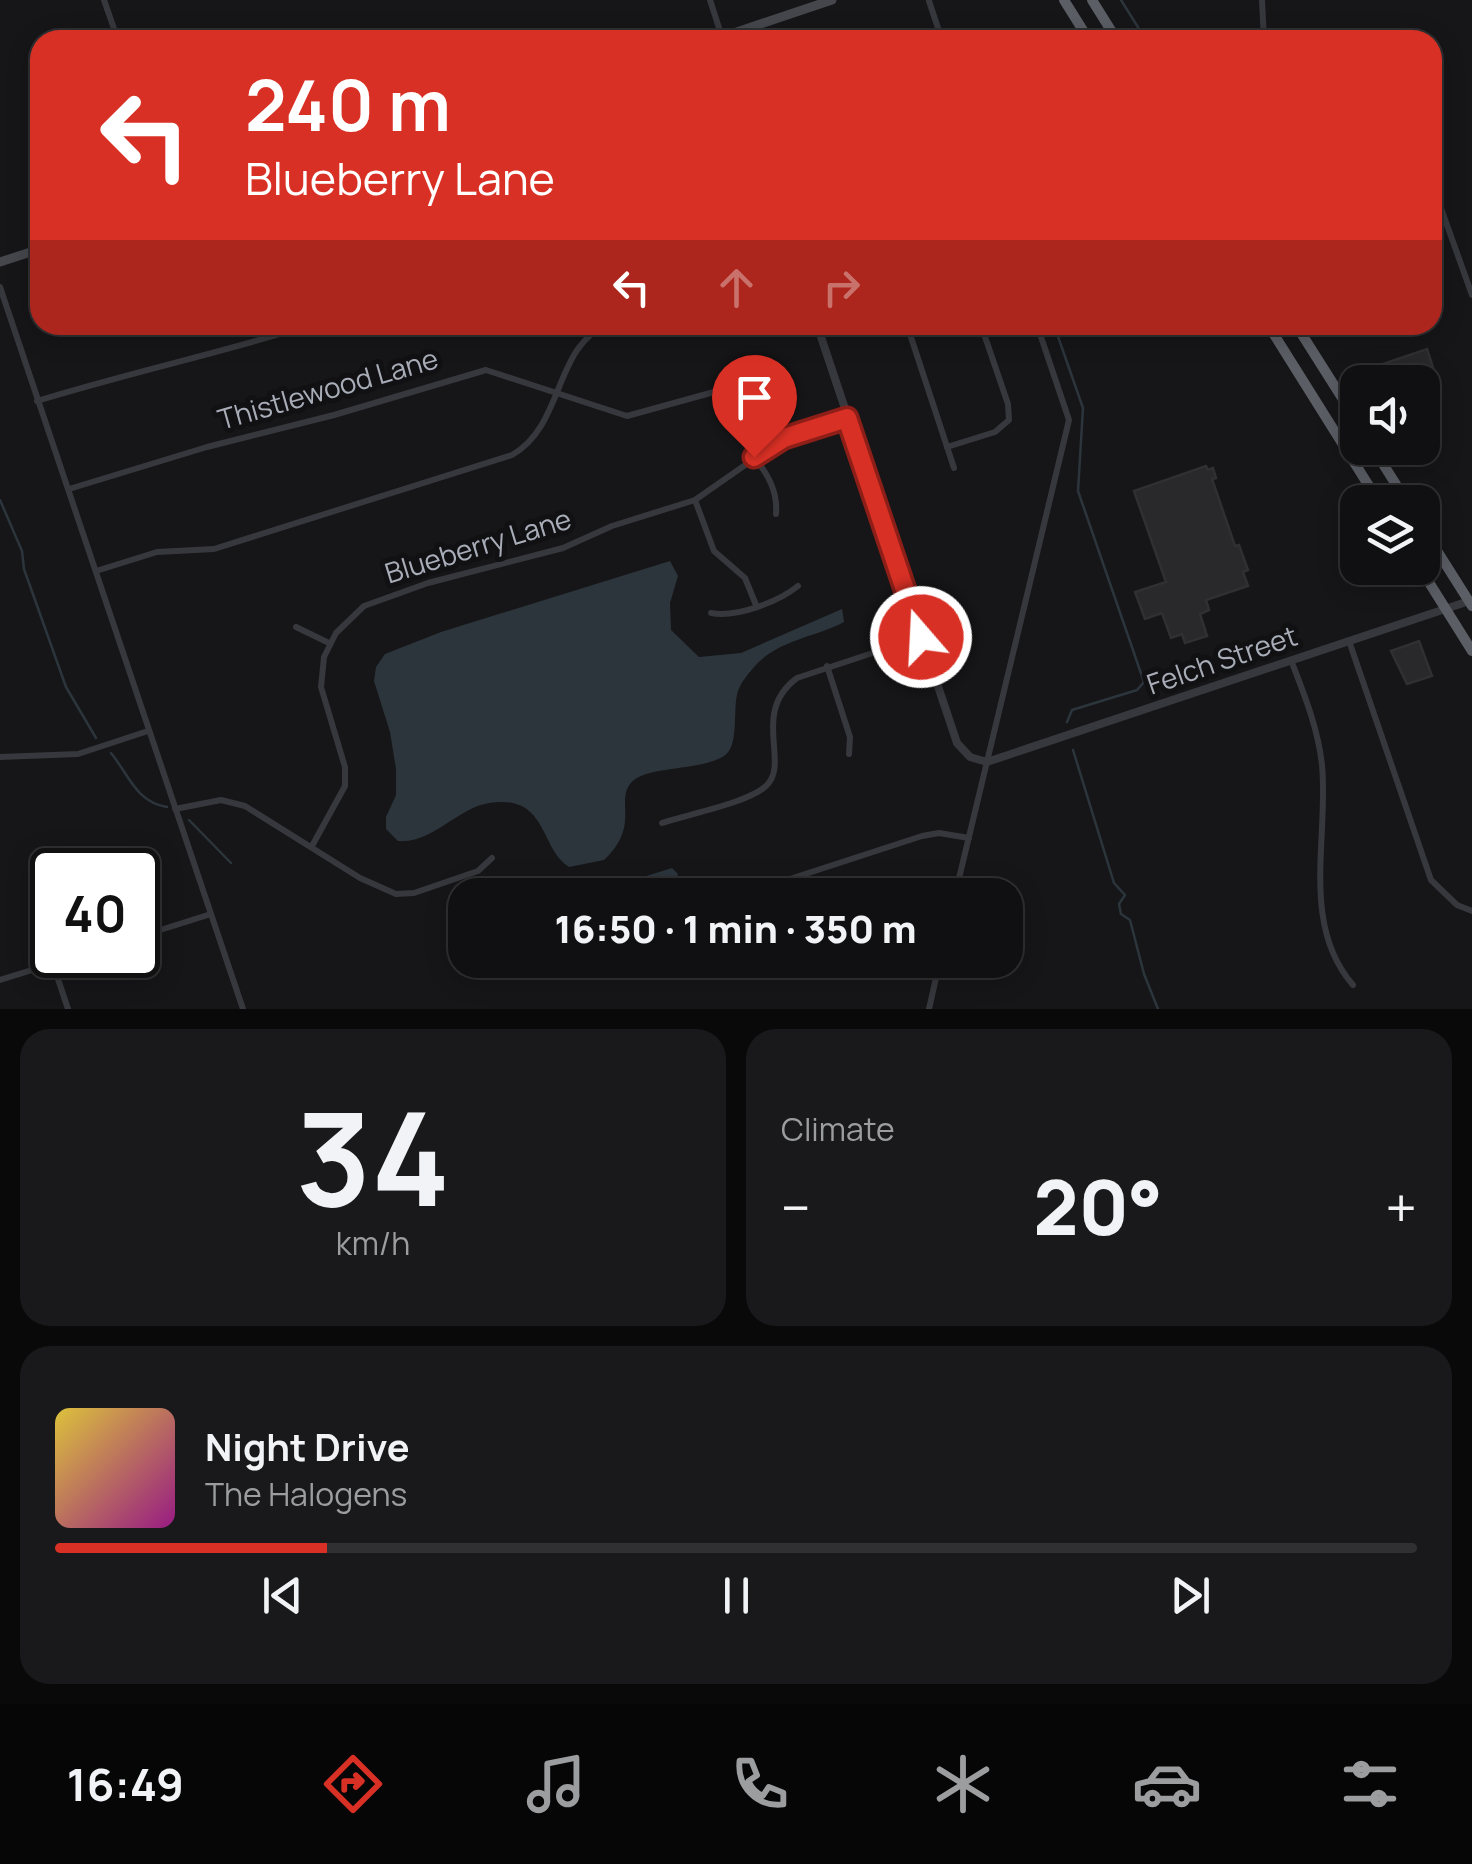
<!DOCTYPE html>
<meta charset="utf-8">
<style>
:root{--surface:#101012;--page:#19191b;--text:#f1f3f6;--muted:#9c9d9f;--line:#303032;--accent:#d93025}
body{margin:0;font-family:Manrope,sans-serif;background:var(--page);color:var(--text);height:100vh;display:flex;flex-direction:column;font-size:38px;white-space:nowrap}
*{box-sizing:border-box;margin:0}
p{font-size:32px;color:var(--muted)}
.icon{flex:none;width:55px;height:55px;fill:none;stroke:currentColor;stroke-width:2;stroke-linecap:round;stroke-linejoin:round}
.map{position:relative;height:1009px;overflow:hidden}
.details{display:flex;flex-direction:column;gap:20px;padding:20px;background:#09090a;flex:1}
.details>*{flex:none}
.top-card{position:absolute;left:30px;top:30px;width:1412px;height:305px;border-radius:30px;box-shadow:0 5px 25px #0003,0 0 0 2px var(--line);background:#d93025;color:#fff;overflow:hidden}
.tools{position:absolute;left:1340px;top:365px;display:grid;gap:20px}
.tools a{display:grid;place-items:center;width:100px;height:100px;border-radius:20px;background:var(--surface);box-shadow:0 5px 25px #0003,0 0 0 2px var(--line);font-size:50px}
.speed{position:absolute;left:30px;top:848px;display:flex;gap:20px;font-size:50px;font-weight:700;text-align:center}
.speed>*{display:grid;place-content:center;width:130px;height:130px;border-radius:50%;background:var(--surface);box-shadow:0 5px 25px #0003,0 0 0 2px var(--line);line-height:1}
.speed .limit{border:5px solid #111;border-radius:15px;background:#fff;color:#111}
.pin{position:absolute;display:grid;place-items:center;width:85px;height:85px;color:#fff;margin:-102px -42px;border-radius:50% 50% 50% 0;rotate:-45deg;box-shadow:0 0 10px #0007}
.pin .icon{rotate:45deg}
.me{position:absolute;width:110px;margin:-55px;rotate:341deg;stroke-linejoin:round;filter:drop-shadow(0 0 8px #0008)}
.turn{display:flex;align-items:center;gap:35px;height:210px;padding:0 50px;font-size:45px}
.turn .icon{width:130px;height:130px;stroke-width:2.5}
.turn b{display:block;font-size:70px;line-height:85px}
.lanes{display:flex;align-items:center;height:95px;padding:0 50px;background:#0003;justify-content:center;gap:50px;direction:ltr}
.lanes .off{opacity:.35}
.big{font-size:75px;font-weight:800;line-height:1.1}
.details .card{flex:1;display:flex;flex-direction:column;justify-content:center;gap:15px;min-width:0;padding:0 35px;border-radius:30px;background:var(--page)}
.details .dial{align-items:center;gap:0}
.dial b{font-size:130px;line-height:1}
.song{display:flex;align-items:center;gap:30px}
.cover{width:120px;height:120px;border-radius:15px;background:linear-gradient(135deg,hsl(50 70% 55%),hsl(310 70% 35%))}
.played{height:10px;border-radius:5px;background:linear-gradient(90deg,var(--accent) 20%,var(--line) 20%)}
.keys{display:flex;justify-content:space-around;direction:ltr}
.heat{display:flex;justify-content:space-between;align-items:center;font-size:55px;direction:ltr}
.details .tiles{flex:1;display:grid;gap:20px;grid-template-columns:1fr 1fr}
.card:last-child{grid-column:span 2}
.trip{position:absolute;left:448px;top:878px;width:575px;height:100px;border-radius:30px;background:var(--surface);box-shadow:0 5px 25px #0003,0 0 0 2px var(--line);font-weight:800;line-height:100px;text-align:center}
.tabs{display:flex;height:160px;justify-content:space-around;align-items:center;background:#060607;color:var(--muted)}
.tabs .icon{width:70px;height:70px}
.tabs .current{color:var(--accent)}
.tabs b{font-size:45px;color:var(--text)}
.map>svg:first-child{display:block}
.water{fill:#2c353c}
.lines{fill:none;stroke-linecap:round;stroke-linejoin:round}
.stream{stroke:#2c353c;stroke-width:2.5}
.building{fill:#29292c;stroke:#303034;stroke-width:2.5}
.minor{stroke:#37383d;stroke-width:6}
.tertiary{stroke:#37383d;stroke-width:8}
.secondary{stroke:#45474d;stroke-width:9}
.trunk{stroke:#5b5e65;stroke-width:10}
.route-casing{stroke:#8d1f18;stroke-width:25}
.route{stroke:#d93025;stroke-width:18}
.labels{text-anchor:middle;stroke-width:10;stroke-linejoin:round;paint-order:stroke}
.street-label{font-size:28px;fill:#a8adb8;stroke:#111113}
</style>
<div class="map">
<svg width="1472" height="1009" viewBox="0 0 1472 1009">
<rect width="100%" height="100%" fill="#161618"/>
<g class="water">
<path d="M670 561 678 576 670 603 671 630 699 657 741 653 842 609 844 622C816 637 778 640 755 666 749 673 741 682 738 691 732 709 740 746 724 756 698 772 644 765 630 784 616 803 640 826 604 860L569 867C541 849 547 800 499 802 460 802 436 844 398 841L386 829V817L396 795V769L390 732 374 681 376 667 385 654 441 632Z"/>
<polygon points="672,868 678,874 670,895 615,895 624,883"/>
</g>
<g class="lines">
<g class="stream">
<polyline points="1121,0 1146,40"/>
<polyline points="1055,328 1083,408 1078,491 1144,682 1137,690 1072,710 1067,722"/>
<polyline points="0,500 22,551 24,569 66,687 96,738"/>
<polyline points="1073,750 1114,883 1125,895 1119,904 1121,914 1130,920 1144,974 1158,1009"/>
<path d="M111 753C129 775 136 802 167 807"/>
<polyline points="189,820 231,863"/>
</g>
</g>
<g class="building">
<polygon points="1427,349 1437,380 1422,384 1382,382 1377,366"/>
<polygon points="1206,466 1208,470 1213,468 1216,478 1212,479 1235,546 1239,545 1248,570 1243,572 1248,586 1206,600 1209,610 1200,614 1207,636 1185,643 1182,634 1171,638 1162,613 1145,619 1135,592 1166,582 1134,491"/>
<polygon points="1419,641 1432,676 1407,684 1391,651"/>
</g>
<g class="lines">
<g class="minor">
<polyline points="104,0 118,40"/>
<polyline points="710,0 722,37"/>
<polyline points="1262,0 1264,40"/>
<polyline points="929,1 942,40"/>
<polyline points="1432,183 1472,295"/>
<polyline points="0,287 243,1009"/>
<polyline points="907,325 954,468"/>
<polyline points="984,333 1006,325"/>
<path d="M37 401C128 373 220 353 310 325"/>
<polyline points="947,447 995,432 1009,420 1008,404 981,325"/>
<path d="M754 457C768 474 778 492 776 514"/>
<polyline points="69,489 207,447 334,415 486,370 627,416 714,392"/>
<polyline points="695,500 714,551 745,578 756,605"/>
<path d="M96 571 157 552 214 549 512 455C565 425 554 343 609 325"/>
<path d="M711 613C736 618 778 602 798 586"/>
<polyline points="296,627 329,643"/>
<polyline points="1349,641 1431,880 1457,905 1472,911"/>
<path d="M1291 660C1304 694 1318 728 1322 765 1329 837 1300 924 1353 985"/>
<polyline points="827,666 850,737 849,754"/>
<polyline points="0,757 78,754 148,731"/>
<polyline points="175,809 221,800 245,806 360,878 396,894 414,893 478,871 492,858"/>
<path d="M662 823C688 814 748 803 766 786 791 763 750 713 797 678L921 637"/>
<polyline points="312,846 345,786 345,767 321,687 324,657 336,633 364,606 428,583 563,548 612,526 695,500 784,438 847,418"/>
<polyline points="741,895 922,836 939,833 969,838"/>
<polyline points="955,895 1069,420 1037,325"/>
<polyline points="138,937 211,914"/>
<polyline points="53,964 68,1009"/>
<polyline points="0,980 81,955"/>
<polyline points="929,1009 940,960"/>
</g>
<polyline class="tertiary" points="817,325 957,743 970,757 987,762 1472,600"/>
<g class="secondary">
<polyline points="713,40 832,0"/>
<polyline points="0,262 40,249"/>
</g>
<g class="trunk">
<polyline points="1064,0 1089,40"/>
<polyline points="1092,0 1117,40"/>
<polyline points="1268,325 1379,502"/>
<polyline points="1296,325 1358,423"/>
<polyline points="1373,448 1407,502"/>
<polyline points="1422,527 1472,606"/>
<polyline points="1420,568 1472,651"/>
</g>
</g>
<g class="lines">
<g class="route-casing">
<polyline id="route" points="754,457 784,438 847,418 921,637"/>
</g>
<use href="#route" class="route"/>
</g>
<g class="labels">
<g class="street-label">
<text transform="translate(328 389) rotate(-16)" y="10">Thistlewood Lane</text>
<text transform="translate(478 546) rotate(-17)" y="10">Blueberry Lane</text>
<text transform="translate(1222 660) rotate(-19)" y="10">Felch Street</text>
</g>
</g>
</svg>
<div class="tools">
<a><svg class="icon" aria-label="sound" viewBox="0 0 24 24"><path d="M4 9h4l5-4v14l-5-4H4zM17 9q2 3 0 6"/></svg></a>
<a><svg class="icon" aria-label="layers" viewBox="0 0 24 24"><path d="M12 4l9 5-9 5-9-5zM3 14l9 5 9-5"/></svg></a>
</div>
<div class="speed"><div class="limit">40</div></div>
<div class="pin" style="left:754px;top:457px;background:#d93025"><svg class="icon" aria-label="arrive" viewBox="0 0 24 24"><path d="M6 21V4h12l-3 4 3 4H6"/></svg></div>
<svg class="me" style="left:921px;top:637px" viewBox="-20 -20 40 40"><circle r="17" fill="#d93025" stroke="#fff" stroke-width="3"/><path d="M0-11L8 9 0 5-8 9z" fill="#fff"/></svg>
<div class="trip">16:50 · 1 min · 350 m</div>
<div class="top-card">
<div class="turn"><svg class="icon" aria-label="left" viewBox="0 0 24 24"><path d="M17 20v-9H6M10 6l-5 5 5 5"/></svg><div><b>240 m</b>Blueberry Lane</div></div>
<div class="lanes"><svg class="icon" aria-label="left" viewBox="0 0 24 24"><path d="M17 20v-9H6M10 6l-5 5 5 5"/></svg><svg class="icon off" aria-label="ahead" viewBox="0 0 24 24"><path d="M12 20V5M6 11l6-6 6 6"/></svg><svg class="icon off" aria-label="right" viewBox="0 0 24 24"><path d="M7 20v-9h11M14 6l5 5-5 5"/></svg></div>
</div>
</div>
<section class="details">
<div class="tiles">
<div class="card dial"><b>34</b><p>km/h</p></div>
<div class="card"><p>Climate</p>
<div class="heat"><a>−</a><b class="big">20°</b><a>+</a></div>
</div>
<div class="card">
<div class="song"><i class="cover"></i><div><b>Night Drive</b><p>The Halogens</p></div></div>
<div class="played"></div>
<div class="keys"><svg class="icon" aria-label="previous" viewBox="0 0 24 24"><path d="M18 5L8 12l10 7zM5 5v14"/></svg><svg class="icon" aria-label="pause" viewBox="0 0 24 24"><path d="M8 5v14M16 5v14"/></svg><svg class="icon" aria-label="next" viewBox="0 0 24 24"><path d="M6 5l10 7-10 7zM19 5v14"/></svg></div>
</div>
</div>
</section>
<nav class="tabs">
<b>16:49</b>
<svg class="icon current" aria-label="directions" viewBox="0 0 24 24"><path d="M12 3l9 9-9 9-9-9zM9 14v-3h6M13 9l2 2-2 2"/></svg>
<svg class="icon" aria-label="music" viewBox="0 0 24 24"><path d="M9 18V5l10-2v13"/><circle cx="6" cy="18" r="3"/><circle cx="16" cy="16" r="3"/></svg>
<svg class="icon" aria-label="phone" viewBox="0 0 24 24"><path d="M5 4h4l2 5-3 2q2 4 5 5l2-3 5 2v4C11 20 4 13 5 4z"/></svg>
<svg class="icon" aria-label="climate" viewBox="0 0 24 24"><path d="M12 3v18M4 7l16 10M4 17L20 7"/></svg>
<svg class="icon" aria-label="car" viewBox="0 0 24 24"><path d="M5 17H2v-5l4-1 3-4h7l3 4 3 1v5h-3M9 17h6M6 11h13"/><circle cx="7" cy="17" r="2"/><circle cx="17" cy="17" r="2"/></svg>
<svg class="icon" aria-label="filters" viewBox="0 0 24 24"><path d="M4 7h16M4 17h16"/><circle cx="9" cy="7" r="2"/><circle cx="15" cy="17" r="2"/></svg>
</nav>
